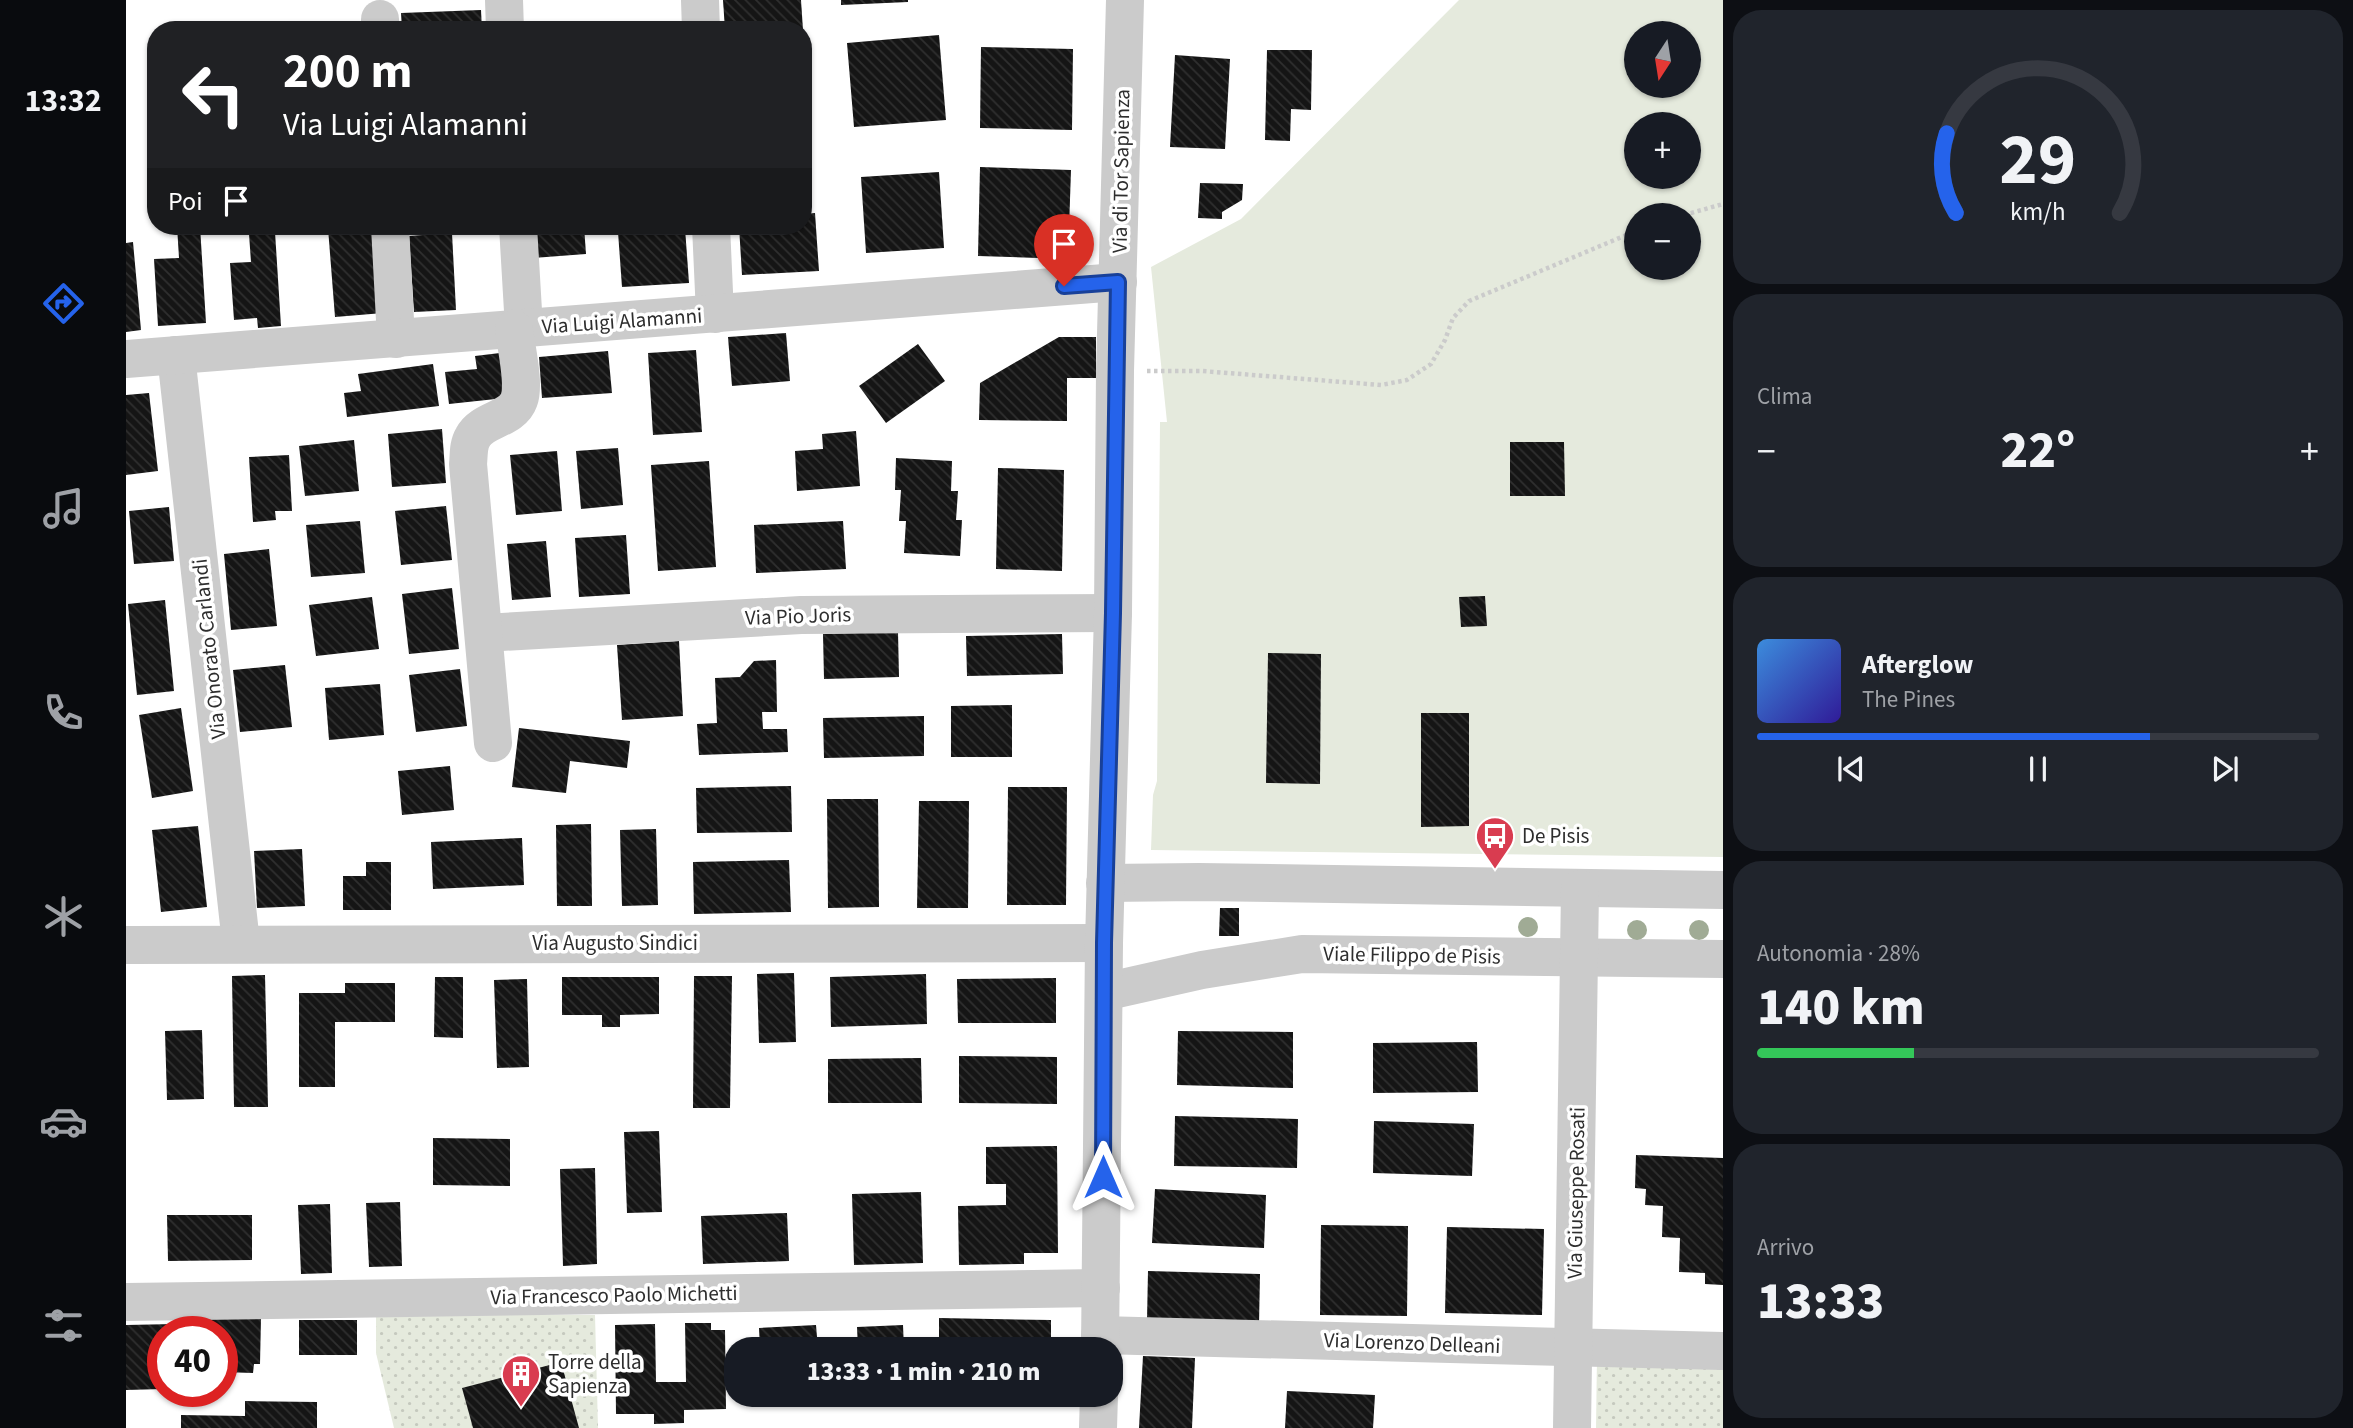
<!DOCTYPE html>
<html lang="it">
<meta charset="utf-8">
<style>
:root{--surface:#171b24;--page:#20242c;--text:#f1f3f6;--muted:#9ea1a6;--line:#363941;--accent:#2563eb}
body{margin:0;font-family:"Source Sans 3",sans-serif;background:var(--page);color:var(--text);height:100vh;display:flex;flex-direction:column;font-size:26px;white-space:nowrap}
*{box-sizing:border-box;margin:0}
p{font-size:23px;color:var(--muted)}
.icon{flex:none;width:38px;height:38px;fill:none;stroke:currentColor;stroke-width:2;stroke-linecap:round;stroke-linejoin:round}
.map{position:relative;flex:1;overflow:hidden}
.sheet{display:flex;flex-direction:column;gap:10px;padding:10px;background:#0d0f14;width:630px}
.sheet>*{flex:none}
.top-card{position:absolute;left:21px;top:21px;width:665px;height:214px;border-radius:28px;box-shadow:0 2px 5px #0004;background:#202124;color:#fff;overflow:hidden}
.needle{width:46px;rotate:192deg}
.fabs{position:absolute;left:1498px;top:21px;display:grid;gap:14px}
.fabs a{display:grid;place-items:center;width:77px;height:77px;border-radius:50%;background:var(--surface);box-shadow:0 2px 5px #0004;font-size:35px}
.speed{position:absolute;left:21px;top:1316px;display:flex;gap:14px;font-size:35px;font-weight:700;text-align:center}
.speed>*{display:grid;place-content:center;width:91px;height:91px;border-radius:50%;background:var(--surface);box-shadow:0 2px 5px #0004;line-height:1}
.speed .limit{border:10px solid #d22;background:#fff;color:#111}
.pin{position:absolute;display:grid;place-items:center;width:60px;height:60px;color:#fff;margin:-72px -30px;border-radius:50% 50% 50% 0;rotate:-45deg;box-shadow:0 0 7px #0007}
.pin .icon{rotate:45deg}
.me{position:absolute;width:77px;margin:-38px;rotate:0deg;stroke-linejoin:round;filter:drop-shadow(0 0 5px #0008)}
.turn{display:flex;align-items:center;gap:24px;height:147px;padding:0 21px;font-size:32px}
.turn .icon{width:91px;height:91px;stroke-width:2.5}
.turn b{display:block;font-size:49px;line-height:60px}
.then{display:flex;align-items:center;height:66px;padding:0 21px;background:#0003;gap:14px;font-size:26px}
.big{font-size:52px;font-weight:800;line-height:1.1}
.sheet .tile{flex:1;display:flex;flex-direction:column;justify-content:center;gap:10px;min-width:0;padding:0 24px;border-radius:28px;background:var(--page)}
.sheet .dial{align-items:center;gap:0}
.dial svg{height:182px;overflow:visible;fill:none;stroke:var(--line);stroke-width:7;stroke-linecap:round;text-anchor:middle}
.dial text{fill:var(--text);stroke:none}
.song{display:flex;align-items:center;gap:21px}
.cover{width:84px;height:84px;border-radius:10px;background:linear-gradient(135deg,hsl(210 70% 55%),hsl(250 70% 35%))}
.played{height:7px;border-radius:4px;background:linear-gradient(90deg,var(--accent) 70%,var(--line) 70%)}
.keys{display:flex;justify-content:space-around;direction:ltr}
.heat{display:flex;justify-content:space-between;align-items:center;font-size:38px;direction:ltr}
.charge{height:10px;border-radius:5px;background:linear-gradient(90deg,#34c759 28%,var(--line) 0)}
.trip{position:absolute;left:598px;top:1337px;width:399px;height:70px;border-radius:28px;background:var(--surface);box-shadow:0 2px 5px #0004;font-weight:800;line-height:70px;text-align:center}
main{display:flex;flex:1;min-height:0}
.dock{display:flex;flex-direction:column;width:126px;justify-content:space-around;align-items:center;background:#090b0e;color:var(--muted)}
.dock .icon{width:49px;height:49px}
.dock .current{color:var(--accent)}
.dock b{font-size:32px;color:var(--text)}
.map>svg:first-child{display:block}
.grass{fill:url(#grass-dots)}
.green{fill:#e5eadd;fill-rule:evenodd}
.building{fill:url(#building-back-hatch)}
.lines{fill:none;stroke-linecap:round;stroke-linejoin:round}
.path{stroke:#cbcbcb;stroke-width:4.5;stroke-dasharray:3.5 3.5;stroke-linecap:butt}
.minor{stroke:#cbcbcb;stroke-width:38}
.tree{fill:#a0ab95}
.route-casing{stroke:#184099;stroke-width:18}
.route{stroke:#2563eb;stroke-width:12}
.labels{text-anchor:middle;stroke-width:7;stroke-linejoin:round;paint-order:stroke}
.street-label{font-size:21px;fill:#2e2e2e;stroke:#fff}
.poi-label{font-size:21px;fill:#2e2e2e;stroke:#fff;text-anchor:start}
</style>
<main>
<nav class="dock">
<b>13:32</b>
<svg class="icon current" aria-label="directions" viewBox="0 0 24 24"><path d="M12 3l9 9-9 9-9-9zM9 14v-3h6M13 9l2 2-2 2"/></svg>
<svg class="icon" aria-label="music" viewBox="0 0 24 24"><path d="M9 18V5l10-2v13"/><circle cx="6" cy="18" r="3"/><circle cx="16" cy="16" r="3"/></svg>
<svg class="icon" aria-label="phone" viewBox="0 0 24 24"><path d="M5 4h4l2 5-3 2q2 4 5 5l2-3 5 2v4C11 20 4 13 5 4z"/></svg>
<svg class="icon" aria-label="climate" viewBox="0 0 24 24"><path d="M12 3v18M4 7l16 10M4 17L20 7"/></svg>
<svg class="icon" aria-label="car" viewBox="0 0 24 24"><path d="M5 17H2v-5l4-1 3-4h7l3 4 3 1v5h-3M9 17h6M6 11h13"/><circle cx="7" cy="17" r="2"/><circle cx="17" cy="17" r="2"/></svg>
<svg class="icon" aria-label="filters" viewBox="0 0 24 24"><path d="M4 7h16M4 17h16"/><circle cx="9" cy="7" r="2"/><circle cx="15" cy="17" r="2"/></svg>
</nav>
<div class="map">
<svg width="1597" height="1428" viewBox="0 0 1597 1428">
<defs>
<pattern id="grass-dots" width="8" height="8" patternUnits="userSpaceOnUse" patternTransform="scale(1.75)"><rect width="8" height="8" fill="#e5eadd"/><path d="M2 2h.1M6 6h.1" fill="none" stroke="#c5c9be" stroke-width="1.8" stroke-linecap="round"/></pattern>
<pattern id="building-back-hatch" width="6" height="6" patternUnits="userSpaceOnUse" patternTransform="scale(1.75)"><rect width="6" height="6" fill="#151515"/><path d="M-1 5l2 2M0 0l6 6M5-1l2 2" fill="none" stroke="#2f2f2f"/></pattern>
</defs>
<rect width="100%" height="100%" fill="#fff"/>
<g class="grass">
<polygon points="250,1314 469,1315 472,1428 268,1428 250,1353"/>
<polygon points="1471,1357 1597,1358 1597,1428 1470,1428"/>
</g>
<path class="green" d="M1333 0H1597V857L1025 850 1027 795 1031 781 1034 422H1041L1025 267 1115 219ZM1510 33H1563V86H1510ZM1510 124H1563V177H1510ZM1510 215H1563V268H1510Z"/>
<g class="building">
<polygon points="597,0 675,0 677,30 599,30"/>
<polygon points="715,0 782,0 782,2 715,5"/>
<polygon points="355,10 356,30 276,30 275,13"/>
<polygon points="813,35 820,120 728,127 721,43"/>
<polygon points="855,47 947,49 946,130 854,128"/>
<polygon points="1141,50 1186,50 1185,110 1165,109 1164,141 1139,140"/>
<polygon points="1049,55 1104,59 1099,149 1044,147"/>
<polygon points="677,82 679,82 681,117 677,117"/>
<polygon points="677,148 682,148 685,181 677,182"/>
<polygon points="854,167 945,170 942,259 852,256"/>
<polygon points="813,172 818,248 740,253 735,177"/>
<polygon points="1074,183 1117,184 1116,200 1096,212 1096,219 1072,218"/>
<polygon points="689,213 693,271 616,275 613,226 631,226 631,235 667,232 666,226 677,226 677,214"/>
<polygon points="51,226 74,226 80,323 32,326 28,259 53,258"/>
<polygon points="250,226 257,313 209,317 202,228"/>
<polygon points="404,226 458,226 460,254 407,258"/>
<polygon points="559,228 563,283 496,287 492,232"/>
<polygon points="149,232 155,326 132,328 131,318 108,320 104,263 125,262 123,234"/>
<polygon points="326,233 330,310 288,312 283,236"/>
<polygon points="7,242 15,330 0,332 0,243"/>
<polygon points="660,333 664,381 606,386 602,337"/>
<polygon points="933,337 970,337 970,378 941,378 941,421 853,420 854,383"/>
<polygon points="792,344 819,381 760,423 733,386"/>
<polygon points="570,350 576,432 527,435 522,353"/>
<polygon points="482,351 486,393 416,398 413,357"/>
<polygon points="374,353 379,398 323,404 319,372 351,369 349,356"/>
<polygon points="307,364 313,406 221,417 218,393 235,391 232,374"/>
<polygon points="23,393 32,471 0,475 0,395"/>
<polygon points="316,429 320,483 266,487 262,434"/>
<polygon points="730,431 734,486 671,491 669,451 697,449 696,434"/>
<polygon points="228,440 233,491 179,496 173,446"/>
<polygon points="1384,442 1438,442 1439,496 1384,496"/>
<polygon points="492,448 497,505 455,509 450,451"/>
<polygon points="431,451 436,511 390,515 384,455"/>
<polygon points="163,455 166,511 149,511 150,520 127,522 123,457"/>
<polygon points="770,458 826,461 825,491 832,491 830,520 836,520 834,556 778,553 780,521 773,521 775,490 769,490"/>
<polygon points="583,461 590,567 532,571 525,465"/>
<polygon points="872,468 938,470 936,571 870,569"/>
<polygon points="320,506 326,560 275,565 269,511"/>
<polygon points="43,507 48,561 8,564 3,511"/>
<polygon points="234,521 239,573 185,577 180,525"/>
<polygon points="717,521 720,569 630,573 628,525"/>
<polygon points="500,535 504,594 453,597 449,538"/>
<polygon points="420,541 425,597 386,600 381,544"/>
<polygon points="143,549 151,626 105,630 98,554"/>
<polygon points="326,588 333,649 283,654 276,594"/>
<polygon points="1359,596 1361,626 1335,627 1333,597"/>
<polygon points="246,597 253,649 190,656 183,605"/>
<polygon points="39,600 48,691 11,695 2,604"/>
<polygon points="772,632 773,677 698,679 697,634"/>
<polygon points="936,634 937,674 841,676 840,636"/>
<polygon points="553,641 557,716 496,720 491,645"/>
<polygon points="1142,653 1195,654 1194,784 1140,783"/>
<polygon points="650,660 651,712 636,712 637,729 661,729 662,752 573,755 571,724 591,723 589,678 614,677 628,661"/>
<polygon points="159,665 166,727 114,732 107,670"/>
<polygon points="334,669 341,726 290,732 283,675"/>
<polygon points="254,684 258,735 203,740 199,688"/>
<polygon points="886,705 886,757 825,757 825,706"/>
<polygon points="55,708 67,791 26,798 13,715"/>
<polygon points="1295,713 1343,713 1343,826 1295,827"/>
<polygon points="798,716 798,756 698,758 697,718"/>
<polygon points="393,728 504,741 501,768 444,761 440,793 386,787"/>
<polygon points="324,766 328,810 276,815 272,771"/>
<polygon points="665,786 666,832 571,833 570,788"/>
<polygon points="882,787 941,787 940,905 881,905"/>
<polygon points="701,799 752,799 753,907 702,908"/>
<polygon points="793,801 843,801 842,908 791,908"/>
<polygon points="465,824 466,906 431,906 430,825"/>
<polygon points="72,826 81,907 35,912 26,830"/>
<polygon points="530,829 532,905 496,906 494,830"/>
<polygon points="396,838 398,885 307,889 305,842"/>
<polygon points="176,849 179,906 131,908 128,851"/>
<polygon points="663,860 665,912 568,914 567,862"/>
<polygon points="240,862 265,862 265,910 217,910 217,876 240,876"/>
<polygon points="1094,908 1113,908 1113,936 1093,936"/>
<polygon points="668,973 670,1042 633,1043 631,974"/>
<polygon points="800,974 801,1024 705,1027 704,977"/>
<polygon points="139,975 142,1107 108,1107 106,976"/>
<polygon points="568,976 606,976 604,1108 567,1108"/>
<polygon points="309,977 337,977 337,1038 308,1037"/>
<polygon points="436,977 533,977 533,1014 494,1015 494,1027 476,1027 476,1015 436,1015"/>
<polygon points="930,978 930,1023 832,1023 831,979"/>
<polygon points="401,979 403,1067 371,1068 368,980"/>
<polygon points="219,983 269,983 269,1022 209,1022 209,1087 173,1087 173,993 219,993"/>
<polygon points="76,1030 78,1099 41,1100 39,1031"/>
<polygon points="1052,1031 1167,1032 1167,1088 1051,1085"/>
<polygon points="1351,1042 1352,1092 1247,1093 1247,1043"/>
<polygon points="833,1056 931,1057 931,1104 833,1103"/>
<polygon points="795,1058 796,1103 702,1103 702,1059"/>
<polygon points="1049,1116 1172,1119 1171,1168 1048,1166"/>
<polygon points="1248,1121 1348,1124 1346,1176 1247,1173"/>
<polygon points="533,1131 536,1212 501,1213 498,1132"/>
<polygon points="307,1138 384,1139 384,1186 307,1185"/>
<polygon points="931,1146 932,1253 898,1253 898,1264 833,1265 832,1206 880,1205 880,1184 860,1184 860,1147"/>
<polygon points="1510,1155 1597,1158 1597,1285 1579,1284 1579,1273 1553,1272 1554,1238 1536,1237 1537,1206 1519,1205 1520,1189 1509,1188"/>
<polygon points="469,1168 471,1264 437,1266 434,1169"/>
<polygon points="1029,1189 1140,1195 1138,1248 1026,1243"/>
<polygon points="795,1192 797,1263 728,1265 726,1194"/>
<polygon points="274,1202 276,1266 243,1267 240,1203"/>
<polygon points="204,1204 206,1273 175,1274 172,1205"/>
<polygon points="661,1213 663,1261 577,1264 575,1216"/>
<polygon points="41,1215 126,1215 126,1260 42,1261"/>
<polygon points="1195,1225 1282,1226 1281,1316 1194,1315"/>
<polygon points="1321,1227 1418,1229 1416,1315 1319,1313"/>
<polygon points="1022,1271 1134,1274 1133,1324 1021,1320"/>
<polygon points="75,1317 135,1318 134,1364 128,1364 127,1373 96,1372 96,1332 75,1332"/>
<polygon points="813,1318 925,1320 925,1349 849,1347 849,1349 813,1349"/>
<rect x="173" y="1320" width="58" height="35"/>
<polygon points="559,1323 585,1323 585,1330 599,1330 600,1409 558,1410 558,1423 528,1424 528,1414 490,1414 489,1325 529,1324 530,1382 560,1382"/>
<polygon points="49,1324 49,1332 37,1332 37,1389 0,1390 0,1325"/>
<polygon points="690,1325 692,1349 634,1349 633,1328"/>
<polygon points="777,1325 778,1349 732,1349 731,1327"/>
<polygon points="1017,1356 1069,1358 1066,1428 1013,1428"/>
<polygon points="435,1362 453,1428 347,1428 336,1388"/>
<polygon points="1161,1391 1249,1395 1247,1428 1159,1428"/>
<polygon points="647,1395 694,1395 694,1398 648,1401"/>
<polygon points="119,1401 191,1402 191,1428 55,1428 55,1415 119,1416"/>
</g>
<g class="lines">
<g class="path">
<polyline points="1558,215 1597,204"/>
<polyline points="1021,371 1076,371 1255,385 1281,380 1305,364 1319,340 1327,318 1343,301 1510,231"/>
</g>
<g class="minor">
<polyline points="378,0 379,30"/>
<polyline points="574,0 575,30"/>
<polyline points="254,19 254,30"/>
<polyline points="264,226 270,339"/>
<polyline points="392,226 398,328"/>
<polyline points="585,226 589,314"/>
<polyline points="50,355 115,943"/>
<polyline points="0,359 992,282"/>
<polyline points="358,633 675,615 987,613"/>
<path d="M367 743 342 464C343 455 342 445 347 437 356 419 386 420 393 400 399 384 390 347 388 329"/>
<polyline points="979,883 1073,882 1597,890"/>
<polyline points="0,945 978,943"/>
<polyline points="978,992 1076,970 1176,954 1597,959"/>
<polyline points="0,1302 975,1288"/>
<polyline points="974,1335 1597,1351"/>
<polyline points="974,1349 978,943 987,613 989,371 999,0"/>
<polyline points="972,1428 973,1395"/>
<polyline points="1446,1428 1454,889"/>
</g>
</g>
<g class="tree">
<circle cx="1402" cy="927" r="10"/>
<circle cx="1511" cy="930" r="10"/>
<circle cx="1573" cy="930" r="10"/>
</g>
<g class="lines">
<g class="route-casing">
<polyline id="route" points="938,286 992,282 987,613 978,943 977,1177"/>
</g>
<use href="#route" class="route"/>
</g>
<defs>
<g id="bus-pin" transform="scale(2.0125)"><path d="M0 17L-7.5 6A9.5 9.5 0 1 1 7.5 6Z" fill="#d93c50" stroke="#fff"/><path d="M-5-6H5V4H4V6H2V4H-2V6H-4V4H-5ZM-3.5-4V0h7V-4ZM-3.5 1.2v1.5H-2V1.2ZM2 1.2v1.5H3.5V1.2Z" fill="#fff"/></g>
<g id="building-pin" transform="scale(2.0125)"><path d="M0 17L-7.5 6A9.5 9.5 0 1 1 7.5 6Z" fill="#d93c50" stroke="#fff"/><path d="M-4-6H4V6H1V3H-1V6H-4ZM-2.5-4.3h1.7v1.8h-1.7ZM.8-4.3h1.7v1.8H.8ZM-2.5-1h1.7V.8h-1.7ZM.8-1h1.7V.8H.8Z" fill="#fff"/></g>
</defs>
<g fill-rule="evenodd">
<use href="#bus-pin" x="1369" y="836"/>
<use href="#building-pin" x="395" y="1374"/>
</g>
<g class="labels">
<g class="street-label">
<text transform="translate(995 171) rotate(-89)" y="7">Via di Tor Sapienza</text>
<text transform="translate(496 321) rotate(-4)" y="7">Via Luigi Alamanni</text>
<text transform="translate(672 616) rotate(-2)" y="7">Via Pio Joris</text>
<text transform="translate(83 649) rotate(-96)" y="7">Via Onorato Carlandi</text>
<text x="489" y="950">Via Augusto Sindici</text>
<text transform="translate(1286 955) rotate(1)" y="7">Viale Filippo de Pisis</text>
<text transform="translate(1450 1193) rotate(-89)" y="7">Via Giuseppe Rosati</text>
<text transform="translate(488 1295) rotate(-1)" y="7">Via Francesco Paolo Michetti</text>
<text transform="translate(1286 1343) rotate(2)" y="7">Via Lorenzo Delleani</text>
</g>
<g class="poi-label">
<text x="1396" y="843">De Pisis</text>
<text x="422" y="1369">Torre della<tspan x="422" dy="24">Sapienza</tspan></text>
</g>
</g>
</svg>
<div class="fabs">
<a><svg class="needle" viewBox="-14 -14 28 28"><path d="M0-13l5 13h-10z" fill="#e53935"/><path d="M0 13l5-13h-10z" fill="#9ea1a6"/></svg></a>
<a>+</a>
<a>−</a>
</div>
<div class="speed"><div class="limit">40</div></div>
<div class="pin" style="left:938px;top:286px;background:#d93025"><svg class="icon" aria-label="arrive" viewBox="0 0 24 24"><path d="M6 21V4h12l-3 4 3 4H6"/></svg></div>
<svg class="me" style="left:977px;top:1177px" viewBox="-20 -20 40 40"><path d="M0-17L14 15 0 8-14 15z" fill="#2563eb" stroke="#fff" stroke-width="4"/></svg>
<div class="trip">13:33 · 1 min · 210 m</div>
<div class="top-card">
<div class="turn"><svg class="icon" aria-label="left" viewBox="0 0 24 24"><path d="M17 20v-9H6M10 6l-5 5 5 5"/></svg><div><b>200 m</b>Via Luigi Alamanni</div></div>
<div class="then">Poi<svg class="icon" aria-label="arrive" viewBox="0 0 24 24"><path d="M6 21V4h12l-3 4 3 4H6"/></svg></div>
</div>
</div>
<section class="sheet">
<div class="tile dial"><svg viewBox="0 0 100 80">
<path d="M14 69A42 42 0 1 1 86 69"/>
<path d="M14 69A42 42 0 0 1 10 34" stroke="#2563eb"/>
<text x="50" y="56" font-size="32" font-weight="700">29</text>
<text x="50" y="72" font-size="11">km/h</text>
</svg></div>
<div class="tile"><p>Clima</p>
<div class="heat"><a>−</a><b class="big">22°</b><a>+</a></div>
</div>
<div class="tile">
<div class="song"><i class="cover"></i><div><b>Afterglow</b><p>The Pines</p></div></div>
<div class="played"></div>
<div class="keys"><svg class="icon" aria-label="previous" viewBox="0 0 24 24"><path d="M18 5L8 12l10 7zM5 5v14"/></svg><svg class="icon" aria-label="pause" viewBox="0 0 24 24"><path d="M8 5v14M16 5v14"/></svg><svg class="icon" aria-label="next" viewBox="0 0 24 24"><path d="M6 5l10 7-10 7zM19 5v14"/></svg></div>
</div>
<div class="tile"><p>Autonomia · 28%</p><b class="big">140 km</b><div class="charge"></div></div>
<div class="tile"><p>Arrivo</p><b class="big">13:33</b></div>
</section>
</main>
